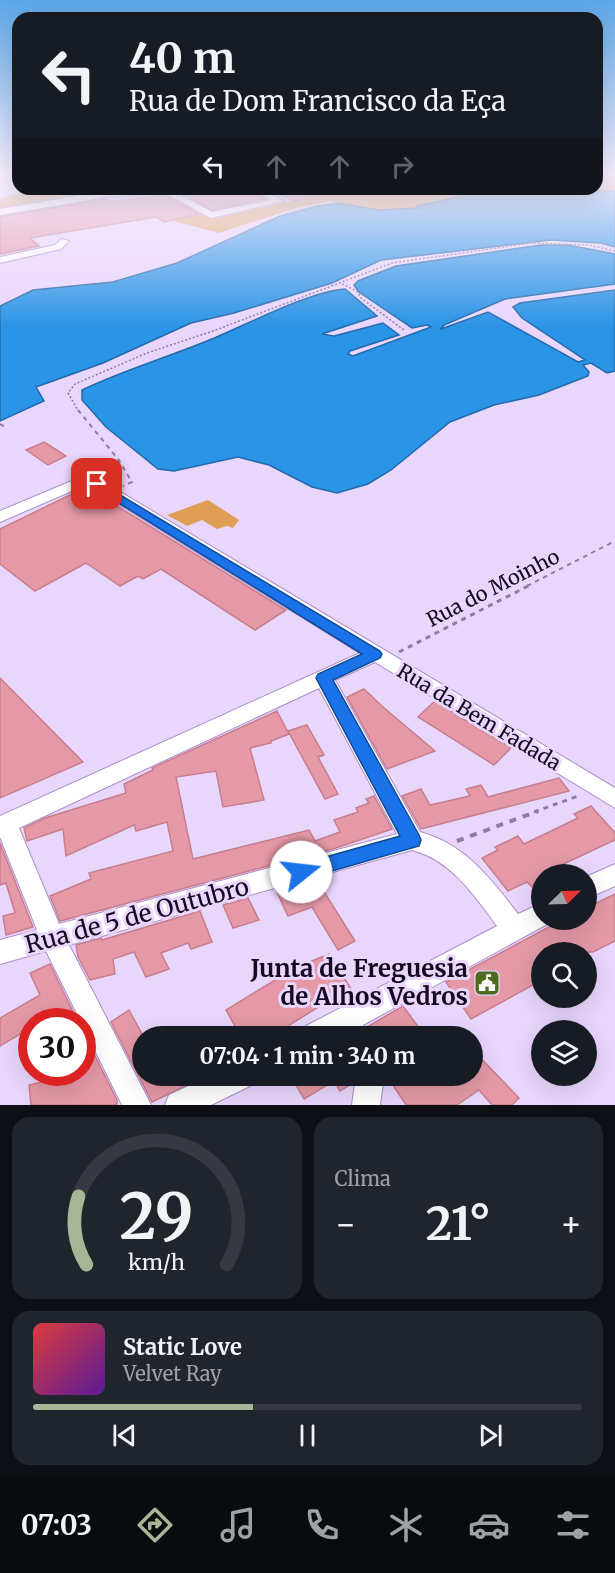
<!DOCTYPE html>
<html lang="pt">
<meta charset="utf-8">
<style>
:root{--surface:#171b24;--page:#20242c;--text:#f1f3f6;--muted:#9ea1a6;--line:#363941;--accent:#a8b695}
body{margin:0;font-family:Merriweather,serif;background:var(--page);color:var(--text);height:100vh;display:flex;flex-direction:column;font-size:22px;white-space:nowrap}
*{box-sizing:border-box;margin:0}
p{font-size:20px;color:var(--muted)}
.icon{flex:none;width:33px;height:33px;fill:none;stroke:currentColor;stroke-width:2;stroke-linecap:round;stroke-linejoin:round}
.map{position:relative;height:1105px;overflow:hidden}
.sheet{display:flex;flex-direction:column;gap:12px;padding:12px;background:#0d0f14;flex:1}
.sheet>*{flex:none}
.top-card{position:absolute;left:12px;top:12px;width:591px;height:183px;border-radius:18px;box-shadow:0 6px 24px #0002;background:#171b24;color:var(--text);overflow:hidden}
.needle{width:39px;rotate:67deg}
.tools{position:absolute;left:531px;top:864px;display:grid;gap:12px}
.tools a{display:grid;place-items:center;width:66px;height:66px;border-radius:50%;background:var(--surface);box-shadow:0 6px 24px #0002;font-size:30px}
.speed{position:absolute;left:18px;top:1008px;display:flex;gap:12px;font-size:30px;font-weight:700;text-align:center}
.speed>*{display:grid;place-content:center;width:78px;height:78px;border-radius:50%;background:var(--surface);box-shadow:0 6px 24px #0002;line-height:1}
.speed .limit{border:9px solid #d22;background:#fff;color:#111}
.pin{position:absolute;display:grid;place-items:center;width:51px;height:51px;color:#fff;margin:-26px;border-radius:12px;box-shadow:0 3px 9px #0006}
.me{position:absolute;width:66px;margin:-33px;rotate:74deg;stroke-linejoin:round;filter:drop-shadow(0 0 4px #0008)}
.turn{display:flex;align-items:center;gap:21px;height:126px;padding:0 18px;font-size:27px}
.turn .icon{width:78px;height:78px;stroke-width:2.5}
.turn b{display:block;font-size:42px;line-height:51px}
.lanes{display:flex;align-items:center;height:57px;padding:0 18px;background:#0003;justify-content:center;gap:30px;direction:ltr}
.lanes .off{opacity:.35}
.big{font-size:45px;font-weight:700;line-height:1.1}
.sheet .widget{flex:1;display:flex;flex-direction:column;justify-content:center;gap:9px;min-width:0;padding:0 21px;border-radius:18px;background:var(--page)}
.sheet .dial{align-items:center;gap:0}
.dial svg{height:156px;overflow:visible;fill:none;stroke:var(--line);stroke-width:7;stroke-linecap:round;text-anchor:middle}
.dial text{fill:var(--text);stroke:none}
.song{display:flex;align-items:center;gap:18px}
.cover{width:72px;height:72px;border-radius:9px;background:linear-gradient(135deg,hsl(0 70% 55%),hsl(270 70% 35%))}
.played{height:6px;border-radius:3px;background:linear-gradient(90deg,var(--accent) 40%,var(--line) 40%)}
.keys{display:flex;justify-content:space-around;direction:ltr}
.heat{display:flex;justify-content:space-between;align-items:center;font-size:33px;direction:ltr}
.sheet .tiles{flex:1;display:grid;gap:12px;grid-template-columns:1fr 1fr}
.widget:last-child{grid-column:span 2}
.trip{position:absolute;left:132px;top:1026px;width:351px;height:60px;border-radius:30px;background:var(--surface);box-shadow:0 6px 24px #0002;font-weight:700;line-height:60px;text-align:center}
.tab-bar{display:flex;height:96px;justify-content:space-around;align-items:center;background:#090b0e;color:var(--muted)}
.tab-bar .icon{width:42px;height:42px}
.tab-bar .active{color:var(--accent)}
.tab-bar b{font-size:27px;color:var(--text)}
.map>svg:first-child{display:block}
.green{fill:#e09e55}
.water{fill:#2a94e6;stroke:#246aaa;stroke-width:1.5}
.building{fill:#e599a7;stroke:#c77e8c;stroke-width:1.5}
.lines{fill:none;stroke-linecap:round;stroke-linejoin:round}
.street-casing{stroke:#ac8dc9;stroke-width:2}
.path-far3{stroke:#8d7d9d;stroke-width:1.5;stroke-dasharray:2 2;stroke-linecap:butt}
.path-far2{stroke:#8d7d9d;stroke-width:2;stroke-dasharray:4.5 4.5;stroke-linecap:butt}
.path-far1{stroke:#8d7d9d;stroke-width:3;stroke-dasharray:5 5;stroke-linecap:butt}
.path{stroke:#8d7d9d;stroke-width:4;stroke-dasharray:7 7;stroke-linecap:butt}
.street{fill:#fff;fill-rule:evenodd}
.route{fill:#1a73e8;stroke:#114b97;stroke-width:1.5}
.labels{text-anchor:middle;stroke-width:6;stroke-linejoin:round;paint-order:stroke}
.street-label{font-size:20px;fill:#15091f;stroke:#e9d6fd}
.near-street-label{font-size:24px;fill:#15091f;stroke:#e9d6fd}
.near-poi-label{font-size:24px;font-weight:bold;fill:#15091f;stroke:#e9d6fd;text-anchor:end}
</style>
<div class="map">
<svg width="615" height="1105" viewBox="0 0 615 1105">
<rect width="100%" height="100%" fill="#e9d6fd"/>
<g class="green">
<path d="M597 172H615V190H531L615 191V221C595 230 507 233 484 230 472 229 461 223 448 221 419 218 316 227 290 239 280 243 272 256 262 262L169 283 126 308 0 328V306L34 290 114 282 178 263 280 216 318 206 344 204 330 201 296 208 219 233 170 220 201 214 211 219 315 196 301 189H597Z"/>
<polygon points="28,189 90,189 95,193 0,209 0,199"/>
<polygon points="208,500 239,520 233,528 227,526 217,529 202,520 187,526 167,515"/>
</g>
<g class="water">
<polygon points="523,190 615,191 615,247 601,243 551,240 381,260 332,283 234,313 191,323 103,363 36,387 44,401 0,421 0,306 33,290 113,282 177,263 280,216 318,206 338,203 378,210 419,208 417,206 476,193"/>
<path d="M541 245H568L615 254V284L505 299 444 325 441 329 488 312 578 362 585 360 522 318 513 307 520 303 615 290V371L607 373 591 363 583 365 589 372 588 376 539 395 494 405 450 422 391 470 368 484 337 493 312 487 269 465 238 457 174 471 158 469 106 427 82 400V390C122 371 165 358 207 341 242 327 310 291 345 289L377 316 322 334 334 336 383 323 399 335 350 351 348 354 353 356 431 327 427 325 412 328 359 292 354 285 358 281 396 266Z"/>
</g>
<g class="building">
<polygon points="249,189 265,199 212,210 184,194"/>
<polygon points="267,189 325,189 325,194 295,201"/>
<polygon points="159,196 168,197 199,214 164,222 156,217 30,238 39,246 0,254 0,217 106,199 109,202"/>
<polygon points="44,442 66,456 48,465 26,450"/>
<polygon points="82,489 91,490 286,610 255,630 161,569 143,579 138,576 120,586 86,563 35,591 0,564 0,529"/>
<polygon points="0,678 83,762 0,798"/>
<polygon points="364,689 383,707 435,751 387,769 347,697"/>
<polygon points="435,701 460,717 511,748 494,765 418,717"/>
<polygon points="277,711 289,734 271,741 271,743 250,748 264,800 223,807 216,771 176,777 193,859 309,830 315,841 340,832 334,820 358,812 356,808 369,803 366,799 374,796 392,829 336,848 60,921 50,896 91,879 89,873 173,851 167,822 136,831 134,825 66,856 63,829 27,841 24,828 45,818 126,793 124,784 153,770 152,768"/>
<polygon points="307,725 324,755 318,757 338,794 325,799 288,731"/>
<polygon points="559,778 569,791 421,829 402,796 421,789 430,805 470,796 466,789 481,785 488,797"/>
<polygon points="591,806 615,833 615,840 542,874 542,882 532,887 527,882 508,891 482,858 498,850 495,847 518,836 524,844 578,818 574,814"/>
<polygon points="0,843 33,927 6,935 3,916 15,913 6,883 0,885"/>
<polygon points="316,879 355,941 338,950 312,907 288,916 276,890"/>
<polygon points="615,894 615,941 593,952 542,952 542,980 471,1019 446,982 562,920 586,920 586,908"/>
<polygon points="248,898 259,920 233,928 223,905"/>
<polygon points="200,911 212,942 191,949 188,943 161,953 169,969 146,977 134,952 113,959 115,974 90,980 78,957 76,945 101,938 102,940"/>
<polygon points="329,954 353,992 320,1006 272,1036 223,1036 236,1028 226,1010 295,968"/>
<polygon points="50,964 78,1022 32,1022 32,1027 0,1046 0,1018 40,995 30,973"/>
<polygon points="403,1006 425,1036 370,1036 367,1027"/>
<polygon points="129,1010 142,1034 142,1076 206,1076 152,1102 111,1022"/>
<polygon points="82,1030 117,1100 117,1105 31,1105 29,1085 82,1072"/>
<polygon points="472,1049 519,1098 512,1105 492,1105 479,1090 457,1105 406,1105 387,1076 472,1076"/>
<polygon points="291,1076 354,1076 353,1083 340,1091 334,1081 304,1099"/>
</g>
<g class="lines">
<g class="street-casing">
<g id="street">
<polygon points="155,189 208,189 177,193 212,212 271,200 251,189 262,189 284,201 211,218 165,193 107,197 0,215 0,209 107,191"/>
<polygon points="61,239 69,241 61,249 0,263 0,257 55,245"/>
<path d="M79 478 102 481 615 788V808L375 662 335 680 420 832C465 844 491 879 518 914L542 903V920H552L551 922 363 1025 368 1036H302L306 1026 497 926C474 895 451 860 412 850L69 945 151 1105H122L46 951 0 964V940L37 930 0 837V816L360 653 93 488 81 487 0 522V511ZM319 688 397 834 59 924 19 828Z"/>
<polygon points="615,864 615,886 586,899 586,877"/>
<polygon points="210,1076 254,1076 250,1086 211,1105 165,1105 169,1095"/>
<polygon points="356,1076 384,1076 380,1105 352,1105"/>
</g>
</g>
<g class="path-far3">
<polyline points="0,175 5,172"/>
<polyline points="331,189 341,193 361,189"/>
<polyline points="342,284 357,291 361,298 404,330"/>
<polyline points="79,412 68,393 75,384 147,353 213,331 392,263 531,243 588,245 615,251"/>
</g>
<g class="path-far2">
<polyline points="78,410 118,459 132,482 123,486"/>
<polyline points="0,424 7,428"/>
<polyline points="527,586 615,541"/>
</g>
<g class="path-far1">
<polyline points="399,652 530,585"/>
<polyline points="534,812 581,795"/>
</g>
<polyline class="path" points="457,841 538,811"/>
<use href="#street" class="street"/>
</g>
<linearGradient id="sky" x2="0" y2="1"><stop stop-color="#5ca7e7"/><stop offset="0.53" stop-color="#f5edfe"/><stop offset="1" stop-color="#f5edfe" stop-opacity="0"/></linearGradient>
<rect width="615" height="327" fill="url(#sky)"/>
<polygon class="route" points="97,481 380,651 382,654 380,658 333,680 419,835 421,840 419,846 301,880 294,878 291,872 294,866 400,836 316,678 318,674 362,654 93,487 93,482"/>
<defs>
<g id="civic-square" transform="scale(1.35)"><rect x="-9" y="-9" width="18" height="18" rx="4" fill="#4f6b1f" stroke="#e9d6fd"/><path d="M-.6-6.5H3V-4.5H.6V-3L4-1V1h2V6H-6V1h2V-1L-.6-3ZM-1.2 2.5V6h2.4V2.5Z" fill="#fff"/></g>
</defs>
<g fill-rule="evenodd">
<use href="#civic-square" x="487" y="983"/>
</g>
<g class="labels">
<g class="street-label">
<text transform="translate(493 588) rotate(-27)" y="7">Rua do Moinho</text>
<text transform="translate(479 717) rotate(31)" y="7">Rua da Bem Fadada</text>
</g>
<g class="near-street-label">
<text transform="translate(137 916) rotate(-15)" y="8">Rua de 5 de Outubro</text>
</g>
<g class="near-poi-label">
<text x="468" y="977">Junta de Freguesia<tspan x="468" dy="28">de Alhos Vedros</tspan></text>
</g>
</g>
</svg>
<div class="tools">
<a><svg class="needle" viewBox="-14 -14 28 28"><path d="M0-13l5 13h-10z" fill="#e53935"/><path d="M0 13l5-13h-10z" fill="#9ea1a6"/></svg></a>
<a><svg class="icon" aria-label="search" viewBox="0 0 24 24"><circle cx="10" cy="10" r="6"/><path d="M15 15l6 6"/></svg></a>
<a><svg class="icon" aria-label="layers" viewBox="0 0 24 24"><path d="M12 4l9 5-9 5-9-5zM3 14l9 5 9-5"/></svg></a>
</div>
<div class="speed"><div class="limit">30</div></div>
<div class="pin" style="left:97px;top:484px;background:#d93025"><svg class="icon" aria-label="arrive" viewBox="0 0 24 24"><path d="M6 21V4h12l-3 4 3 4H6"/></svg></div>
<svg class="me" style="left:301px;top:872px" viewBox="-20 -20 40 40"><circle r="19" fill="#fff"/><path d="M0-13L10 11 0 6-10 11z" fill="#1a73e8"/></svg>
<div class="trip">07:04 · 1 min · 340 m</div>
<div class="top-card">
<div class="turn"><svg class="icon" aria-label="left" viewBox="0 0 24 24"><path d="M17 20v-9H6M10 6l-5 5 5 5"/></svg><div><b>40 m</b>Rua de Dom Francisco da Eça</div></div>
<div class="lanes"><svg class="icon" aria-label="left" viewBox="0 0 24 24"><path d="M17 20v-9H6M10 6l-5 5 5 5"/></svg><svg class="icon off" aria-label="ahead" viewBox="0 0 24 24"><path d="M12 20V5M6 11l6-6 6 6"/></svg><svg class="icon off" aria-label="ahead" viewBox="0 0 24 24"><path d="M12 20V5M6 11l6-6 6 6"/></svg><svg class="icon off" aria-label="right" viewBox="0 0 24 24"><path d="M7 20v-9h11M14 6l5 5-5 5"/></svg></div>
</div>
</div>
<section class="sheet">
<div class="tiles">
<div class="widget dial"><svg viewBox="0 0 100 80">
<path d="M14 69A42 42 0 1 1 86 69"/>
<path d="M14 69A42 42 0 0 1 10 34" stroke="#a8b695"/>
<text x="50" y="56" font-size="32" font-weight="700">29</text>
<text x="50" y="72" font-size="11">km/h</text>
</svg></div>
<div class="widget"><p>Clima</p>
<div class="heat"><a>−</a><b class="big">21°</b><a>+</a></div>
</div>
<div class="widget">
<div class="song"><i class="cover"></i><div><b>Static Love</b><p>Velvet Ray</p></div></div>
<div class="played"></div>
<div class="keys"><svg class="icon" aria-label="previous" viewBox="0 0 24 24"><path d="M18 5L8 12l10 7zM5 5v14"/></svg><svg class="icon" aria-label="pause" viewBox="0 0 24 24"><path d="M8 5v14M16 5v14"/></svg><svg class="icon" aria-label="next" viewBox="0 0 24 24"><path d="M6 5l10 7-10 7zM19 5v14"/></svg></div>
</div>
</div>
</section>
<nav class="tab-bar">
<b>07:03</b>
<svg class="icon active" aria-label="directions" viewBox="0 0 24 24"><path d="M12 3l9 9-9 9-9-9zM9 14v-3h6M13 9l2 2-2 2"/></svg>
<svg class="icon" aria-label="music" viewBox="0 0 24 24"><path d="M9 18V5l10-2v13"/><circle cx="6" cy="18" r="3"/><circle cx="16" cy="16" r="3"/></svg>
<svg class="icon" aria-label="phone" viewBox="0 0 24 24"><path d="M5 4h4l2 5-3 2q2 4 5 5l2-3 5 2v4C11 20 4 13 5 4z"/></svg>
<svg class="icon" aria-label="climate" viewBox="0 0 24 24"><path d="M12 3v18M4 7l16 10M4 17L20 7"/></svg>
<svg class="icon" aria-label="car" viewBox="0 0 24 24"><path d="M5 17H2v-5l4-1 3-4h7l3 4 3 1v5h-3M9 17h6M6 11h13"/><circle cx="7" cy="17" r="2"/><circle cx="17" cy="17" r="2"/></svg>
<svg class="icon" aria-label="filters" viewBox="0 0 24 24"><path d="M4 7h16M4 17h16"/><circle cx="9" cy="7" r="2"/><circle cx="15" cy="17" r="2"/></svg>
</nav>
